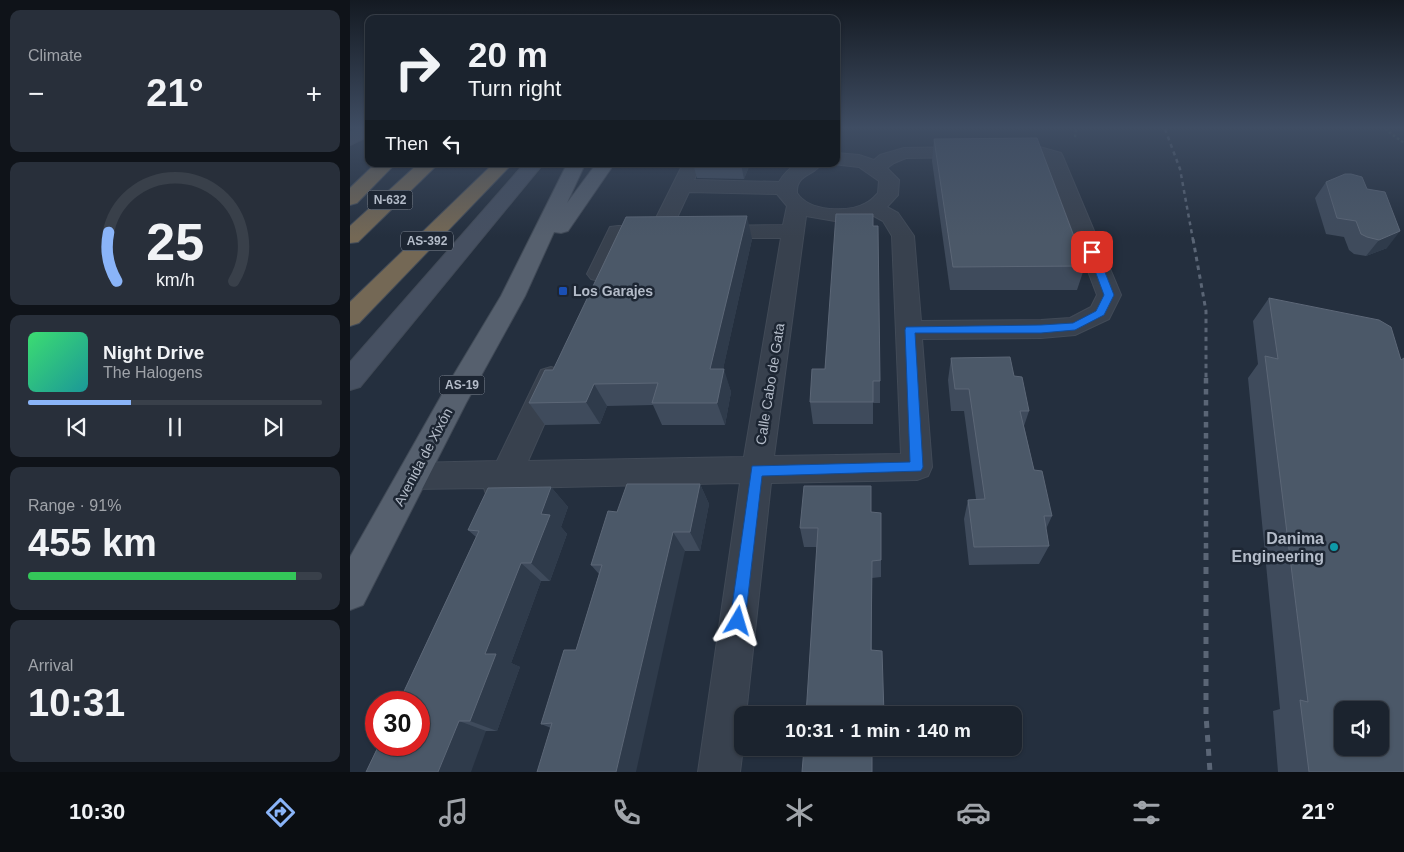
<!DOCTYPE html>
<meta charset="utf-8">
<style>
:root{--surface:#1b232e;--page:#282f3a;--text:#f1f3f6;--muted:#a0a4aa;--line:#39404a;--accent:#8ab4f8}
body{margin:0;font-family:Helvetica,sans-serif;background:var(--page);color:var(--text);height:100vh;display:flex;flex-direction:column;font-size:19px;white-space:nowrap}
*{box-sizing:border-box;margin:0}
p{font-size:16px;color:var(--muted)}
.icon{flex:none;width:28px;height:28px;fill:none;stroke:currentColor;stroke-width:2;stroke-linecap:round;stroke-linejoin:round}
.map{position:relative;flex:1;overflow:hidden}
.details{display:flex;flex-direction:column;gap:10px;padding:10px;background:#0f1319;width:350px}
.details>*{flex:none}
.guide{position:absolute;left:15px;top:15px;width:475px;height:152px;border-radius:10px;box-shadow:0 1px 4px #0004,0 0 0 1px var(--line);background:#1b232e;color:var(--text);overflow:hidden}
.buttons{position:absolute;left:984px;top:701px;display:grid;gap:10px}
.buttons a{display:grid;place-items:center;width:55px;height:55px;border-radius:10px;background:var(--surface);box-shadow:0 1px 4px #0004,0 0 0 1px var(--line);font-size:25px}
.speed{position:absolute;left:15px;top:691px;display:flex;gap:10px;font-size:25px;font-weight:700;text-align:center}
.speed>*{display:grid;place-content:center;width:65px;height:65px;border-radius:50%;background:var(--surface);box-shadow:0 1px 4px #0004,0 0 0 1px var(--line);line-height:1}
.speed .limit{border:8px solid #d22;background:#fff;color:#111}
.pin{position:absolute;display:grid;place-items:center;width:42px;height:42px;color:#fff;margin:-21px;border-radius:10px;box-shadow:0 2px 8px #0006}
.me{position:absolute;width:55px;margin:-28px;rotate:7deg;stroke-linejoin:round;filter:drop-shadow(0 0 4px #0008)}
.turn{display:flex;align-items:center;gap:18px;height:105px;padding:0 20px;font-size:22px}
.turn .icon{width:65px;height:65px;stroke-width:2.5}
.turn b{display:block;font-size:35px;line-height:42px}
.then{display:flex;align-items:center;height:48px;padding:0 20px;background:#0003;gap:10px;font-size:19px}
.big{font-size:38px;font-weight:600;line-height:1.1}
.details .tile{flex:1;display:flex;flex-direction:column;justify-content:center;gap:8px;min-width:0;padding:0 18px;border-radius:10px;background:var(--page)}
.details .dial{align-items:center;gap:0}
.dial svg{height:130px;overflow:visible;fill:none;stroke:var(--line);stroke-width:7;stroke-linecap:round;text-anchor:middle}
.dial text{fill:var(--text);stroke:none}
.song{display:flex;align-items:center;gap:15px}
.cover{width:60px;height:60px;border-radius:8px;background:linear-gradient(135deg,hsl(140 70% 55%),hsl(180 70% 35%))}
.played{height:5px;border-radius:2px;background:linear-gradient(90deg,var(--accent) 35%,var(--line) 35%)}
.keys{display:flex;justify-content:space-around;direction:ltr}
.heat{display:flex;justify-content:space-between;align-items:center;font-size:28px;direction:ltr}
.charge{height:8px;border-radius:4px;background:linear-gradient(90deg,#34c759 91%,var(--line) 0)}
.trip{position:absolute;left:384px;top:706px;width:288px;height:50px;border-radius:10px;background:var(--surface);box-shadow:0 1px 4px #0004,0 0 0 1px var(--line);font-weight:600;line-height:50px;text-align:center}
.tabs{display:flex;height:80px;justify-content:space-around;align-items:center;background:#0b0e12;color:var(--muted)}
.tabs .icon{width:35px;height:35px}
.tabs .current{color:var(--accent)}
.tabs b{font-size:22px;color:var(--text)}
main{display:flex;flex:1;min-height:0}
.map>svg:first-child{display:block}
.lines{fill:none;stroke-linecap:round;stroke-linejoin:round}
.street-casing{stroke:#414a57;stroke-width:2}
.secondary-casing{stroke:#414a57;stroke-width:2}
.primary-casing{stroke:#414a57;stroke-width:2}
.highway-casing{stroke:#434c59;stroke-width:2}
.path{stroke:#3f5557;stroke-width:2.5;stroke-dasharray:2.5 2.5;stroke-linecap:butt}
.street{fill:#38414e;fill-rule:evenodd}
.secondary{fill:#465061;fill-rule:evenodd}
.primary{fill:#56606e;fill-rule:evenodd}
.highway{fill:#746855;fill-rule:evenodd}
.rail-far3{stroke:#5a6575;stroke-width:2.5;stroke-dasharray:4 4;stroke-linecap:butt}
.rail-far2{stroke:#5a6575;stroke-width:3;stroke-dasharray:4.5 4.5;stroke-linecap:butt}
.rail-far1{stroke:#5a6575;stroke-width:4.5;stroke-dasharray:5.5 5.5;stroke-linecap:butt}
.rail{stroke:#5a6575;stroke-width:5;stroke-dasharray:7 7;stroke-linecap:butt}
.wall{fill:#3f4b5c}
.shaded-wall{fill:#2f3b4b}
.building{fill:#4b5868;stroke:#5c6777;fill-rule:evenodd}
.route{fill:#1a73e8;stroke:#114b97}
.transit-dot{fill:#1a4fb4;stroke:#1d2633;stroke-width:2}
.culture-dot{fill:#0f9aa8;stroke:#1d2633;stroke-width:2}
.labels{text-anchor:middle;stroke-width:5;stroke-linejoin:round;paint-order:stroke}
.shield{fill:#1d2633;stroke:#878f9c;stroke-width:1}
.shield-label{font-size:12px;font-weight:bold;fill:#b4bcc9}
.poi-label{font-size:14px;font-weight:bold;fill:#b4bcc9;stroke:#1d2633;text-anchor:start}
.street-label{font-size:14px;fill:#b4bcc9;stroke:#1d2633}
.near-poi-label{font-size:16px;font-weight:bold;fill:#b4bcc9;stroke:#1d2633;text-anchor:end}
</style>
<main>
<section class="details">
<div class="tile"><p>Climate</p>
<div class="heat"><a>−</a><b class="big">21°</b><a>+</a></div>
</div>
<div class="tile dial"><svg viewBox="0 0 100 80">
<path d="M14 69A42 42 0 1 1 86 69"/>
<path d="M14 69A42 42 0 0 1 9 39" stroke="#8ab4f8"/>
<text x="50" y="56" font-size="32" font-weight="700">25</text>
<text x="50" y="72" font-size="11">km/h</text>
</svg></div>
<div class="tile">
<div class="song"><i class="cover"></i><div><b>Night Drive</b><p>The Halogens</p></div></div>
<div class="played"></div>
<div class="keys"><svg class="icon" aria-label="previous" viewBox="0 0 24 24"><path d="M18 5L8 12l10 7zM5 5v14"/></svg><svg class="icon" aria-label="pause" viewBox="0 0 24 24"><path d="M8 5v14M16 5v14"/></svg><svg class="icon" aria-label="next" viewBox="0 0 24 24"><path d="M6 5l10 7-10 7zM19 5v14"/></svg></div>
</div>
<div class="tile"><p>Range · 91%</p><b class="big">455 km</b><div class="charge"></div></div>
<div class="tile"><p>Arrival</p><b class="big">10:31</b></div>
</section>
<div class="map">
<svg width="1054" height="772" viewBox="0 0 1054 772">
<rect width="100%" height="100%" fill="#242f3e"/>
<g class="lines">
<g class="street-casing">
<path id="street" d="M686 146 711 153 713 157 771 295 759 319 725 335 691 338 572 339 582 467 578 476 567 480 421 483 396 715H392L393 748 390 772H348L390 483 166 488 160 500 149 504 138 500 134 488 63 489 52 486 47 476 52 466 63 463 147 461 191 370 201 367 211 370 215 377 178 461 394 457 431 238H362L354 237 351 232 354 227 362 226 433 225 437 206 427 194 339 192 318 237 310 238H276L257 279 249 281 241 279 237 274 260 227 268 226H302L333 164H351L344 180 429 182C441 162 450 164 471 164 464 176 446 174 447 193 459 212 498 213 516 203 521 201 524 197 528 193L529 181 509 167 483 164H486V153L509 155 524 160 530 155 554 148ZM684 156 696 160 747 295 741 307 720 318 691 320 571 321 564 236 548 213 537 207 548 195 549 180 537 168 544 163 556 158ZM522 215 533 221 542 236 551 454 424 456 456 216 485 221Z"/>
</g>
<g class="secondary-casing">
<g id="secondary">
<polygon points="6,129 19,129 19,136 0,145 0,132"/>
<polygon points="174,164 193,164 10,387 0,390 0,362"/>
</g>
</g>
<g class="primary-casing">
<polygon id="primary" points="217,164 235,164 217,203 246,164 264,164 218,231 211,233 204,232 175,296 116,403 13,605 0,610 0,557 94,391 151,296"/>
</g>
<g class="highway-casing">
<g id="highway">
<polygon points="25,164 45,164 7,203 0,205 0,188"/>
<polygon points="68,164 88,164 8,242 0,243 0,226"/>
<polygon points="143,164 162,164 9,323 0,326 0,302"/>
</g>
</g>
<g class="path">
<polyline points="1035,129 1054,143"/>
<polyline points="725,137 726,129"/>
</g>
<use href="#street" class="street"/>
<use href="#secondary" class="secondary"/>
<use href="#primary" class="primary"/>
<use href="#highway" class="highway"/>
<polyline class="rail-far3" points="815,129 830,169 843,240"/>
<polyline class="rail-far2" points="843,239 856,311 856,379"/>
<polyline class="rail-far1" points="856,378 856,554"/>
<polyline class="rail" points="856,553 856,715 860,772"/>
</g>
<g class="wall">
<polygon points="584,139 735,266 727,290 600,290 582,161"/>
<polygon points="343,164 400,164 394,179 347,178"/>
<polygon points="976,182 1037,248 1016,256 1004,254 999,250 994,237 976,234 965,198"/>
<polygon points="523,226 530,381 530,403 523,403 523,424 463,424 460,402 475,369"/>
<polygon points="402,239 373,369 381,392 375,425 312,425 303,405 257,406 250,424 195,425 179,403"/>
<polygon points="919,298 1054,772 928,772 923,711 930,709 898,378 908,364 903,321"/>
<polygon points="601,358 664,376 679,411 674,426 684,470 702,516 696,529 699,546 689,564 619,565 614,519 618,500 626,499 614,411 601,411 598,380"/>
<polygon points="350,484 359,504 350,551 335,551 201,728 191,724 226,650 249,574 241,565 267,512"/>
<polygon points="201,487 218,507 211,527 217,534 200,581 191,581 161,663 170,667 147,731 136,731 16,772 126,537 118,530"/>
<polygon points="521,512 531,560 531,577 522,578 522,650 534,715 466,547 454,547 450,528"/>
</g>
<g class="shaded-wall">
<polygon points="391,164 400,164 394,179"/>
<polygon points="397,216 402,239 368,392 360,369"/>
<polygon points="1050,231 1037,248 1016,256 1029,240"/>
<polygon points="374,369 381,392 375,425 367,403"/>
<polygon points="244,384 257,406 250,424 236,402"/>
<polygon points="350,484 359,504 350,551 340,532"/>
<polygon points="201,487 218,507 211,527 217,534 200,581 181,563 191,514"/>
<polygon points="323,532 335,551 286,772 266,772"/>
<polygon points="171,563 191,581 161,663 170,667 147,731 120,721 135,654"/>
<polygon points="109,721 136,731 121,772 88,772"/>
</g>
<g class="building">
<polygon points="687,138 735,266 603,267 584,139"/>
<polygon points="995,174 1001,174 1012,177 1017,189 1035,192 1050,231 1029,240 1017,237 1011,234 1006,221 987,218 976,182"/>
<polygon points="486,214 523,214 523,226 528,226 530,381 523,381 523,402 460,402 462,369 475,369"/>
<polygon points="397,216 360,369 374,369 367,403 302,403 308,383 244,384 236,402 179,403 195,370 203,370 276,217"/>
<path d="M919 298 1029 320 1041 327 1051 360 1054 358V772H959L950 700 958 702 915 356 928 359ZM992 710H1030V748H992Z"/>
<polygon points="660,357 664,376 672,377 679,411 670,411 684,470 692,471 702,516 694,516 699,546 624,547 618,500 635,499 619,389 605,389 601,358"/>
<polygon points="277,484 350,484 340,532 323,532 266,772 187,772 202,723 191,724 214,650 226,650 252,565 241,565 258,511 267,512"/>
<polygon points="454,486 521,486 521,512 531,513 531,560 522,561 521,650 532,651 534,715 456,715 468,528 450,528"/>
<polygon points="201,487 191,514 200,515 181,563 171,563 135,654 146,654 120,721 109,721 88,772 16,772 29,745 69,745 69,702 49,702 129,531 118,530 138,488"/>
<polygon points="454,748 522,748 522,772 452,772"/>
</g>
<linearGradient id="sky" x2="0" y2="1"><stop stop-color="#141a22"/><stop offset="0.54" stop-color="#3f4d63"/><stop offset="1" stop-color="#3f4d63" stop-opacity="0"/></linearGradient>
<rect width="1054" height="237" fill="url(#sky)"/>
<polygon class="route" points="742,249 747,252 764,295 754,315 725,330 691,333 565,333 573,467 571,471 412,476 395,621 393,626 388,629 382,626 380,621 402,466 560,462 555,330 556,327 691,325 723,323 746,311 754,295 738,252"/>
<rect class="transit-dot" x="208" y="286" width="10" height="10" rx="2.5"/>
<circle class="culture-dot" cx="984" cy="547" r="5"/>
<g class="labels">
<g class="shield">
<rect x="17.5" y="190.5" width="45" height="19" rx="4"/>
<rect x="51" y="231.5" width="52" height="19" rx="4"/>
<rect x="89.5" y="375.5" width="45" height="19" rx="4"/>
</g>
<g class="shield-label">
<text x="40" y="204">N-632</text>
<text x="77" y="245">AS-392</text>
<text x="112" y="389">AS-19</text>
</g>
<g class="poi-label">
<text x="223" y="296">Los Garajes</text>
</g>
<g class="street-label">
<text transform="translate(420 384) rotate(-81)" y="5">Calle Cabo de Gata</text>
<text transform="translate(73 457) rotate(-62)" y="5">Avenida de Xixón</text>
</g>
<g class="near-poi-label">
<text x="974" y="544">Danima<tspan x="974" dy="18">Engineering</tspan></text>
</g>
</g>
</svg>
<div class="buttons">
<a><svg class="icon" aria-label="sound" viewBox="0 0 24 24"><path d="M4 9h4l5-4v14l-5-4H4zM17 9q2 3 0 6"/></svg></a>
</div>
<div class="speed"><div class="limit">30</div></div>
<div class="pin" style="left:742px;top:252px;background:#d93025"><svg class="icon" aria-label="arrive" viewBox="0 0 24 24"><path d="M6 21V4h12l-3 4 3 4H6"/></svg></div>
<svg class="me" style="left:388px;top:621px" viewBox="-20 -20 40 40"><path d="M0-17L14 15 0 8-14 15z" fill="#1a73e8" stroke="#fff" stroke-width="4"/></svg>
<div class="trip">10:31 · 1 min · 140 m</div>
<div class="guide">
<div class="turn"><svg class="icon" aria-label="right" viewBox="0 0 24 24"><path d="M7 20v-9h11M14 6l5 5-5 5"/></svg><div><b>20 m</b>Turn right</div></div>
<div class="then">Then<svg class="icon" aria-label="left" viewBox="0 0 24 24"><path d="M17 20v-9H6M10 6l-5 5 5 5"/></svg></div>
</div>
</div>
</main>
<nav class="tabs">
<b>10:30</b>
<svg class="icon current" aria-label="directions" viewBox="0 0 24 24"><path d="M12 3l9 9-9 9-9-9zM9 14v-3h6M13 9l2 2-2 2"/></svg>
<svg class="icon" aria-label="music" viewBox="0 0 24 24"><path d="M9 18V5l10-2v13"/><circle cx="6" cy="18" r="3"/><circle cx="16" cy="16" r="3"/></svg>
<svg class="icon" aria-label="phone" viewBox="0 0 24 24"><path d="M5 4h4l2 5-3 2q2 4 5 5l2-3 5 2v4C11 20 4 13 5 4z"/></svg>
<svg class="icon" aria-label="climate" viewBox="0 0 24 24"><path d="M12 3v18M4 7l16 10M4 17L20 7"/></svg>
<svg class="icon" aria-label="car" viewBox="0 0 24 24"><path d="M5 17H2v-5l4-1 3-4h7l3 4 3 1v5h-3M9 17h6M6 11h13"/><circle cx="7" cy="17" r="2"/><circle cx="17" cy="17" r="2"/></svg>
<svg class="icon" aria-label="filters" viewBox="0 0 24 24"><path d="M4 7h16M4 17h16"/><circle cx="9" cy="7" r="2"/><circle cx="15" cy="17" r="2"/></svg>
<b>21°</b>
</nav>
